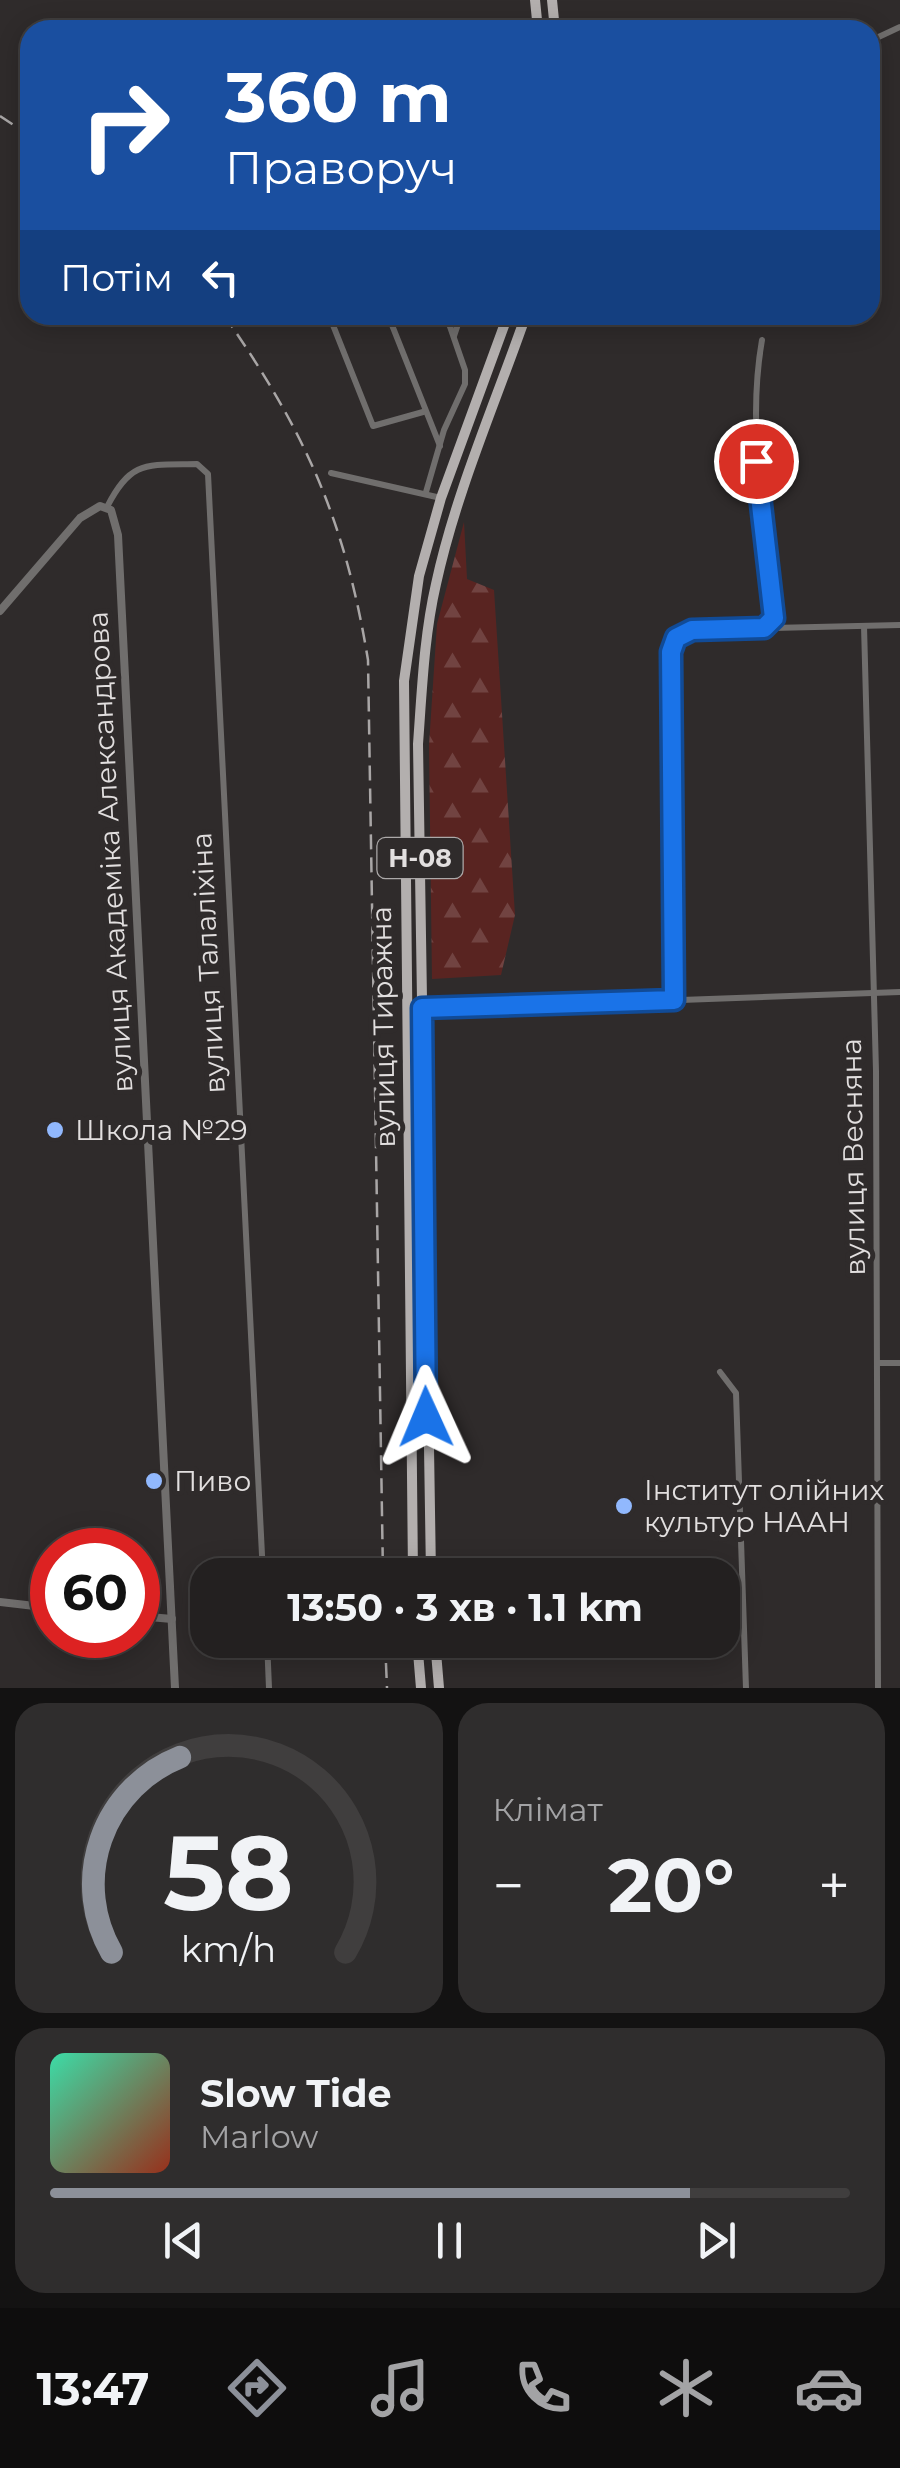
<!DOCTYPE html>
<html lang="uk">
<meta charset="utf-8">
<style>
:root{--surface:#232020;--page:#2f2d2d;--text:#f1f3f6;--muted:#a3a3a5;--line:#403e3e;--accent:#8c9099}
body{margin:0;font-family:Montserrat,sans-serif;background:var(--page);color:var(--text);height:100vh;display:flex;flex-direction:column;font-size:38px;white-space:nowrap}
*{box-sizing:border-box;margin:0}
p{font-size:32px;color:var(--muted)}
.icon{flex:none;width:55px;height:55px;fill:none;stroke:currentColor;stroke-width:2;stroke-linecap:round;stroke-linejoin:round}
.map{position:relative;height:1688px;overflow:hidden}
.panel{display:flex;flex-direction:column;gap:15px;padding:15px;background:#131212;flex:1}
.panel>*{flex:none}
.hud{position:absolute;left:20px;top:20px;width:860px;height:305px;border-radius:30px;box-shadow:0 5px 25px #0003,0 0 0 2px var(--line);background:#1a4fa0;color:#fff;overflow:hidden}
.speed{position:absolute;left:30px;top:1528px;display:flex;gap:20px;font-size:50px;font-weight:700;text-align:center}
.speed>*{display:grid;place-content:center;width:130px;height:130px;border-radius:50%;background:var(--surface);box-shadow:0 5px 25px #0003,0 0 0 2px var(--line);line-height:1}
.speed .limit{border:15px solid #d22;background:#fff;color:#111}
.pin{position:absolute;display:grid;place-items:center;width:85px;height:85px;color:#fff;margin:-42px;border:5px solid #fff;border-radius:50%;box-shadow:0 2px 10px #0007}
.me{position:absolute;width:110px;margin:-55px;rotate:359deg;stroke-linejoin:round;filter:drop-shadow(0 0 8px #0008)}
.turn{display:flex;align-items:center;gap:35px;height:210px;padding:0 40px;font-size:45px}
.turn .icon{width:130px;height:130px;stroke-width:2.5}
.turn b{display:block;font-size:70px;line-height:85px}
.then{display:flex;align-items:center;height:95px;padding:0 40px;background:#0003;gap:20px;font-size:38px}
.big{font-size:75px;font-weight:700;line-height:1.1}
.panel .tile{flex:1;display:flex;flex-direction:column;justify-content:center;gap:15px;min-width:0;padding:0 35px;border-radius:30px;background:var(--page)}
.panel .dial{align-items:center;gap:0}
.dial svg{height:260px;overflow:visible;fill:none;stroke:var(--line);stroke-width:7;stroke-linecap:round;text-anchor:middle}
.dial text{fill:var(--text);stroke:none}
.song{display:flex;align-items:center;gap:30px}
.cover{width:120px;height:120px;border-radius:15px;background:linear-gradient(135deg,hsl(160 70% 55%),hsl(10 70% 35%))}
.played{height:10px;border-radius:5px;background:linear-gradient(90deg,var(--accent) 80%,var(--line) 80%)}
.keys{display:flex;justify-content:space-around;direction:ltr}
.heat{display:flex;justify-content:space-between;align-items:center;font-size:55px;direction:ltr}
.panel .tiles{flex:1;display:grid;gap:15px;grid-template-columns:1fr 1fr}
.tile:last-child{grid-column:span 2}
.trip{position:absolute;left:190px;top:1558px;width:550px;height:100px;border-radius:30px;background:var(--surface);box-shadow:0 5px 25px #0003,0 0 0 2px var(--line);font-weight:700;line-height:100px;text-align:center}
.tab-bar{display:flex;height:160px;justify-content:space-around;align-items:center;background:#0e0d0d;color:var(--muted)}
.tab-bar .icon{width:70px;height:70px}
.tab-bar .active{color:var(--accent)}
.tab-bar b{font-size:45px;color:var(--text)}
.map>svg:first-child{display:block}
.forest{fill:url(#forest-firs)}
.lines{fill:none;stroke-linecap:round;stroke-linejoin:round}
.minor{stroke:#706e6d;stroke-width:6}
.tertiary{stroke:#706e6d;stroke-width:8}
.primary{stroke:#b3afae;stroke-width:10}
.rail{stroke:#a9a6a6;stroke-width:2.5;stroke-dasharray:15 8;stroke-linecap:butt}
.route-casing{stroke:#114b97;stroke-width:25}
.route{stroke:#1a73e8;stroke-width:18}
.poi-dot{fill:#91b8fd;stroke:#2f2b2b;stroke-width:4}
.labels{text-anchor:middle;stroke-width:10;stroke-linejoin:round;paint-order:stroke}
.shield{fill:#2f2b2b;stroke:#aca9a9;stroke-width:2.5}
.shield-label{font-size:25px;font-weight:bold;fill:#e2dfdf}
.street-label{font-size:28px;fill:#e2dfdf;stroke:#2f2b2b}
.poi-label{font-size:28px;fill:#e2dfdf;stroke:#2f2b2b;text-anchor:start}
</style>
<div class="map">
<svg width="900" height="1688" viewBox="0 0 900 1688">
<defs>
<pattern id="forest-firs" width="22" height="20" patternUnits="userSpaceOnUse" patternTransform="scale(2.5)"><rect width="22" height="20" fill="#592421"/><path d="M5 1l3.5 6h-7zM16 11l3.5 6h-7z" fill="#714341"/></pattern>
</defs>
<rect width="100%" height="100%" fill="#2f2b2b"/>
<polygon class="forest" points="464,522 467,579 494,590 515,915 501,975 432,979 429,745 437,624"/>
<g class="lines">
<g class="minor">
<polyline points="870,41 900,27"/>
<polyline points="329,315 373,426 423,412"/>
<polyline points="388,315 440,446"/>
<polyline points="454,336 461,315"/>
<path d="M762 340C746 432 766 515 775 606L774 618 766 627"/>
<polyline points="331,473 441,498"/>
<polyline points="426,492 444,430 465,384 465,370 446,315"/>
<path d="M107 507C131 460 146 465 197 464L208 474 263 1575"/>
<polyline points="864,626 876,1071 878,1688"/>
<polyline points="674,999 670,661 676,638 692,630 900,625"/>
<polyline points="407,1010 900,992"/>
<polyline points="878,1363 900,1363"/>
<polyline points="720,1372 736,1393 746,1688"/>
<polyline points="267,1640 269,1688"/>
</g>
<g class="tertiary">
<polyline points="0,611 80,518 100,506 111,510 118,535 175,1688"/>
<polyline points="0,1602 52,1608"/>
<polyline points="138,1616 172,1619"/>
</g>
<g class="primary">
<polyline points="535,0 538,30"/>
<polyline points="552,0 555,30"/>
<polyline points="413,1575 404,681 419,576 441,498 508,315"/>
<path d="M431 1575 418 744C422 690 424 636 436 584 456 492 495 404 526 315"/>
<polyline points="417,1640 421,1688"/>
<polyline points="435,1640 439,1688"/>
</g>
<g class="rail">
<polyline points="0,116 30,136"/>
<path d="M224 315C305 431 345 520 368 660L383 1575"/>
<polyline points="385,1640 387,1688"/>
</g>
</g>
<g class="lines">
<g class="route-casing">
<polyline id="route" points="426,1417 422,1008 674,1000 671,652 676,638 692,630 764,628 774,618 756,461"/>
</g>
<use href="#route" class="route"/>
</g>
<g class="poi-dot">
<circle cx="55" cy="1130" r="10"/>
<circle cx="154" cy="1481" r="10"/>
<circle cx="624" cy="1506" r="10"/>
</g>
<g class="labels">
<rect class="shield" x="377.5" y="838" width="85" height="40" rx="8"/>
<g class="shield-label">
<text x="420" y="867">Н-08</text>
</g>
<g class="street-label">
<text transform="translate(110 852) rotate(-93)" y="10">вулиця Академіка Александрова</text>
<text transform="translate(208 963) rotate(-93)" y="10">вулиця Талаліхіна</text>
<text transform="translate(383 1027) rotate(-91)" y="10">вулиця Тиражна</text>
<text transform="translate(853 1157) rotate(-91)" y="10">вулиця Весняна</text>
</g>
<g class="poi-label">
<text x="75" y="1140">Школа №29</text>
<text x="174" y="1491">Пиво</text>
<text x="644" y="1500">Інститут олійних<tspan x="644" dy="32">культур НААН</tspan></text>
</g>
</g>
</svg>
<div class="speed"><div class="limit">60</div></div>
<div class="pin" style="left:756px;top:461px;background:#d93025"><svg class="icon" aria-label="arrive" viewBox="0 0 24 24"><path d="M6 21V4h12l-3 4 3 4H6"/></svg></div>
<svg class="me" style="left:426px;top:1417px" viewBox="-20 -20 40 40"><path d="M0-17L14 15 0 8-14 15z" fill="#1a73e8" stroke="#fff" stroke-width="4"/></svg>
<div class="trip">13:50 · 3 хв · 1.1 km</div>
<div class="hud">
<div class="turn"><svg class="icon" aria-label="right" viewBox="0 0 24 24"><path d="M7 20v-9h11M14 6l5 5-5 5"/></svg><div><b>360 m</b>Праворуч</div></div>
<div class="then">Потім<svg class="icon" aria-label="left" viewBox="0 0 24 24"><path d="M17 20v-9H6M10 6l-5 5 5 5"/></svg></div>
</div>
</div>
<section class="panel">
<div class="tiles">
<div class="tile dial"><svg viewBox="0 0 100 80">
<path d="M14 69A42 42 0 1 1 86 69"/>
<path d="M14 69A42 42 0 0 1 35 9" stroke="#8c9099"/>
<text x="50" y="56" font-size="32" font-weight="700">58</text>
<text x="50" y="72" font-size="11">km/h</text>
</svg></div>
<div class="tile"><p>Клімат</p>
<div class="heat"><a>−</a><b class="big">20°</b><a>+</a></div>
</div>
<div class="tile">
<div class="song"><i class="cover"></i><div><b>Slow Tide</b><p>Marlow</p></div></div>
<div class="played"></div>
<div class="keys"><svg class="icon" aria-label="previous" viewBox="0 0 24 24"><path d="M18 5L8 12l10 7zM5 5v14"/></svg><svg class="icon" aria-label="pause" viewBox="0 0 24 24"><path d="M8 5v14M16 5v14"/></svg><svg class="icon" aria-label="next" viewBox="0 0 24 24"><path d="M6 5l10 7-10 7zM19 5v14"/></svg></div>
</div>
</div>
</section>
<nav class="tab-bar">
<b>13:47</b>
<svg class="icon active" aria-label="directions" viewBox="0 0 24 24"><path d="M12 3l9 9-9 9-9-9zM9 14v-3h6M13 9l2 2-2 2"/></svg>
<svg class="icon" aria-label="music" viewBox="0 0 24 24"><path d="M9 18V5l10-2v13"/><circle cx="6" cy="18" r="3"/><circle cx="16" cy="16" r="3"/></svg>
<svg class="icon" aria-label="phone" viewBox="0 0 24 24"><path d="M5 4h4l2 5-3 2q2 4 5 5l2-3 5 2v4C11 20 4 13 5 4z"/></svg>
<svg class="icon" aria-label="climate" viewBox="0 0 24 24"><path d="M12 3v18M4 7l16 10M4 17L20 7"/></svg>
<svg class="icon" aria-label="car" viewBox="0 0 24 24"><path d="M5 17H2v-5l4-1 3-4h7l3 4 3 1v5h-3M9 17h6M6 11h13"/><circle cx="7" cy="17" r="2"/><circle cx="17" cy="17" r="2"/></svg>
</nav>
